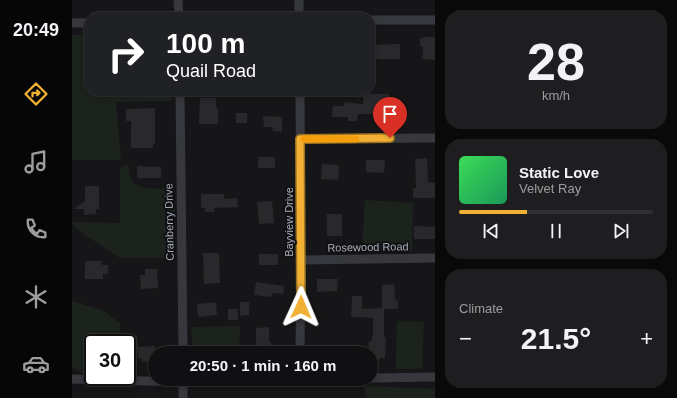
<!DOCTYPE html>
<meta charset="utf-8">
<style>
:root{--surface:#101012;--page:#1e1e20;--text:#f1f3f6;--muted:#9c9d9f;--line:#303032;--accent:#f2b134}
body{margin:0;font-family:Helvetica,sans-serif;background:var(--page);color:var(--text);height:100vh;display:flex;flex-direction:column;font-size:15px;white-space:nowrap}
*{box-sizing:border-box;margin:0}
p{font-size:13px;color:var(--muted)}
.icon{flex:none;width:22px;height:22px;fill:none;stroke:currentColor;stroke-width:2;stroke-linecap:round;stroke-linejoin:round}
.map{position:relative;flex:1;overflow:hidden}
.sheet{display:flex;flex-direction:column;gap:10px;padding:10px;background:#09090a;width:242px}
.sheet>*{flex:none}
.hud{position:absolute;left:12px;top:12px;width:291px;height:84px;border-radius:16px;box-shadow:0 2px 6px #0003,0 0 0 1px var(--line);background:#202124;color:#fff;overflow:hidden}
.speed{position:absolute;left:12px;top:334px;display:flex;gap:8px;font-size:20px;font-weight:700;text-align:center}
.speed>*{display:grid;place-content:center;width:52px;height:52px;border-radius:50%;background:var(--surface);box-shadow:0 2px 6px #0003,0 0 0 1px var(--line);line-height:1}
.speed .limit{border:2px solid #111;border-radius:6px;background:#fff;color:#111}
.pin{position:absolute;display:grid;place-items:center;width:34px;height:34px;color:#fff;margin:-41px -17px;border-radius:50% 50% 50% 0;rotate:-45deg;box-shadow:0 0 4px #0007}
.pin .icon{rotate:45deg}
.me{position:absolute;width:44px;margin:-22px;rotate:1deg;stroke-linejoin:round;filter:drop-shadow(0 0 3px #0008)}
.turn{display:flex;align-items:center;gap:14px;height:84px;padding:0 16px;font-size:18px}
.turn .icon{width:52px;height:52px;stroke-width:2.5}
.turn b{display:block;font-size:28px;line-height:34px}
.big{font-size:30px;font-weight:600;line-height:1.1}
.sheet .card{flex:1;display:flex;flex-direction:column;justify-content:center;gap:6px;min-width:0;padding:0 14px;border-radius:16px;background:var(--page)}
.sheet .dial{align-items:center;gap:0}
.dial b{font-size:52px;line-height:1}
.song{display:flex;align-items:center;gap:12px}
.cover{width:48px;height:48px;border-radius:6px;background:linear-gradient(135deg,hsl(130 70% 55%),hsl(150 70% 35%))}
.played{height:4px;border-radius:2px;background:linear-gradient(90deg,var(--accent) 35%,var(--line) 35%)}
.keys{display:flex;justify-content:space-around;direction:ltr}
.heat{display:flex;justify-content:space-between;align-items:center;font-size:22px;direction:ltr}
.trip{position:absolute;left:76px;top:346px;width:230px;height:40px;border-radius:20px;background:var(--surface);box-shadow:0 2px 6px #0003,0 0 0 1px var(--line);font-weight:600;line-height:40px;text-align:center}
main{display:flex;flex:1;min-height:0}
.menu{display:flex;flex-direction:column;width:72px;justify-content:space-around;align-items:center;background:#060607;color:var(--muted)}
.menu .icon{width:28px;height:28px}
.menu .on{color:var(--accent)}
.menu b{font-size:18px;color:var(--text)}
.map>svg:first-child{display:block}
.green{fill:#1c231d}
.building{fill:#29292c}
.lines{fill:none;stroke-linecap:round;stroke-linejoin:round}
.minor{stroke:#37383d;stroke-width:9}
.route-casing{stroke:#9d7322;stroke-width:10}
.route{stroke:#f2b134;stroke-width:7}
.slow{stroke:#f59e0b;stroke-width:7}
.labels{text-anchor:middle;stroke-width:4;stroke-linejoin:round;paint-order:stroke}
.street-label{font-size:11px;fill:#a8adb8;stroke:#111113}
</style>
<main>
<nav class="menu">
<b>20:49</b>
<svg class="icon on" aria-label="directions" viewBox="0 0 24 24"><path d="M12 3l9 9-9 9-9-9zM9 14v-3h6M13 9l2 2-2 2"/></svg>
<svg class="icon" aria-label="music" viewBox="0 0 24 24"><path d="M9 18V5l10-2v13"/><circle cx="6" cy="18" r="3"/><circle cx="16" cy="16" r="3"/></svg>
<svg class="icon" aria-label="phone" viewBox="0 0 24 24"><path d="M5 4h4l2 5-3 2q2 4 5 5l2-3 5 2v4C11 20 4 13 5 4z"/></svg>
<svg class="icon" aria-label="climate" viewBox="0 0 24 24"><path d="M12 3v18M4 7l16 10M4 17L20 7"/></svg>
<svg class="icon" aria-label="car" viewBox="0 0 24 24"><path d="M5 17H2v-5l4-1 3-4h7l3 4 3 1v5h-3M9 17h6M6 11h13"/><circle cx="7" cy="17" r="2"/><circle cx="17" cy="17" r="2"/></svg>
</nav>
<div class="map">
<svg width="363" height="398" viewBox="0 0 363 398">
<rect width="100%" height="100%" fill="#161618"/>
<g class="green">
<polygon points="0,35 17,35 17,91 98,91 99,101 44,102 49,160 0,160"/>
<path d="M56 164C57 168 57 173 58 177 64 192 87 189 100 187L103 207 99 254 93 258H48L15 236 0 224V222L48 223V168Z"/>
<polygon points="293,200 341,203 340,251 290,250"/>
<polygon points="0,301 30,310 48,323 49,343 21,343 21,373 10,373 0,367"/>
<polygon points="325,321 352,322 350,369 324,369"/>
<polygon points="168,326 167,353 121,353 119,327"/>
<polygon points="292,386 363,389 363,398 294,398"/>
</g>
<g class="building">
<polygon points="352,37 363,37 363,60 350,59 351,47 348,46 348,38 352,38"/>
<polygon points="328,44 328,59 298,59 298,45"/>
<polygon points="291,94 317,94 317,101 326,101 325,114 286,114 285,121 276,121 276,117 260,117 261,106 272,106 272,102 291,104"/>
<polygon points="128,98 144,98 144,108 146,108 146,124 127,124"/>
<polygon points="83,108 83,144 81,143 81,148 59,148 59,121 54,121 54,109"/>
<rect x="164" y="113" width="11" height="10"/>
<polygon points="191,116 210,117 210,132 201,131 200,127 192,127"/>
<rect x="186" y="157" width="17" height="11"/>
<polygon points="355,158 356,182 363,183 363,198 341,198 341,188 344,188 343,159"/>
<polygon points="294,160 313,160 312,173 294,172"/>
<polygon points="250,164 267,165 266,180 249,179"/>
<polygon points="65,166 89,167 89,178 65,178"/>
<polygon points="13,186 27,186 27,209 24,209 24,214 12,215 12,209 1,209 13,201"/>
<polygon points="129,194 152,194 152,199 165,198 166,207 142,208 142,212 133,212 133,208 129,208"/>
<polygon points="200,201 202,223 187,224 185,202"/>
<rect x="255" y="214" width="15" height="22"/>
<polygon points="342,226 363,227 363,239 342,239"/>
<polygon points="131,253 147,253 148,283 132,284"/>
<rect x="187" y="254" width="19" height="11"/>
<polygon points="13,261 30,261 30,265 36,265 36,274 31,274 31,279 13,279"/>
<polygon points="73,269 85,269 86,288 69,289 68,275 73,275"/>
<polygon points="245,279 266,279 265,291 245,292"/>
<polygon points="184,282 212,286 211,294 200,293 199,297 182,295"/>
<polygon points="322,284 323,301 326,300 326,309 312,309 312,337 314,337 313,358 308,358 308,360 299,359 299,353 296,353 297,341 300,341 300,336 301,336 301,318 279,317 280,296 290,296 290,309 310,308 310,285"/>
<polygon points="144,302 145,315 126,317 125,304"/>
<polygon points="168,302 177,302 177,315 168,316"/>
<rect x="156" y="309" width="10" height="11"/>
<polygon points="197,327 197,342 199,342 200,353 184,353 184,328"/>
<polygon points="65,336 66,347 83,346 83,361 70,362 69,358 66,359 65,348 55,348 55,337"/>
</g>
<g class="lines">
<g class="minor">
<polyline points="106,0 107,17"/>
<polyline points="227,0 227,17"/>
<polyline points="298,20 363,20"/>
<polyline points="0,23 17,23"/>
<polyline points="108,91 111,353"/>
<polyline points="229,139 363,138"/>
<polyline points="229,260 363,258"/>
<polyline points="228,353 229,260 228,91"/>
<polyline points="299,378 363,377"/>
<polyline points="0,379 111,382 206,379"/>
<polyline points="111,379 111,398"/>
</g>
</g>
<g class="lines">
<g class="route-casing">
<polyline id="route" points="229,307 228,139 318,138"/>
</g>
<use href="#route" class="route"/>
<polyline class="slow" points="232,139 284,139"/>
</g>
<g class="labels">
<g class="street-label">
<text transform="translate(97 222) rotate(-91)" y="4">Cranberry Drive</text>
<text transform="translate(217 222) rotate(-90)" y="4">Bayview Drive</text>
<text transform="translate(296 247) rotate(-1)" y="4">Rosewood Road</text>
</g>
</g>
</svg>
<div class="speed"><div class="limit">30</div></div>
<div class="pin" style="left:318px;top:138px;background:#d93025"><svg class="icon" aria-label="arrive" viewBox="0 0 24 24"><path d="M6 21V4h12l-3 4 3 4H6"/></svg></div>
<svg class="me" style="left:229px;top:307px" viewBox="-20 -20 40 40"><path d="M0-17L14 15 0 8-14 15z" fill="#f2b134" stroke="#fff" stroke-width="4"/></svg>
<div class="trip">20:50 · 1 min · 160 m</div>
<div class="hud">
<div class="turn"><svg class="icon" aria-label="right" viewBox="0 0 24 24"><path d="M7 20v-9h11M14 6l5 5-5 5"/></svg><div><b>100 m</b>Quail Road</div></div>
</div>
</div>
<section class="sheet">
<div class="card dial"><b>28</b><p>km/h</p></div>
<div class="card">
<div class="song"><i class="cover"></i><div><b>Static Love</b><p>Velvet Ray</p></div></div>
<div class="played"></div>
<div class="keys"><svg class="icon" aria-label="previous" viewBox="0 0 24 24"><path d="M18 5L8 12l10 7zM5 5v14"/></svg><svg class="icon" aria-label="pause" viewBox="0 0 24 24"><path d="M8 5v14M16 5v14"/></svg><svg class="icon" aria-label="next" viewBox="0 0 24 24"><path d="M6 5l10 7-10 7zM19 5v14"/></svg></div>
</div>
<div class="card"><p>Climate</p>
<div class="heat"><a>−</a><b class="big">21.5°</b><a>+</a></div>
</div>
</section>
</main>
